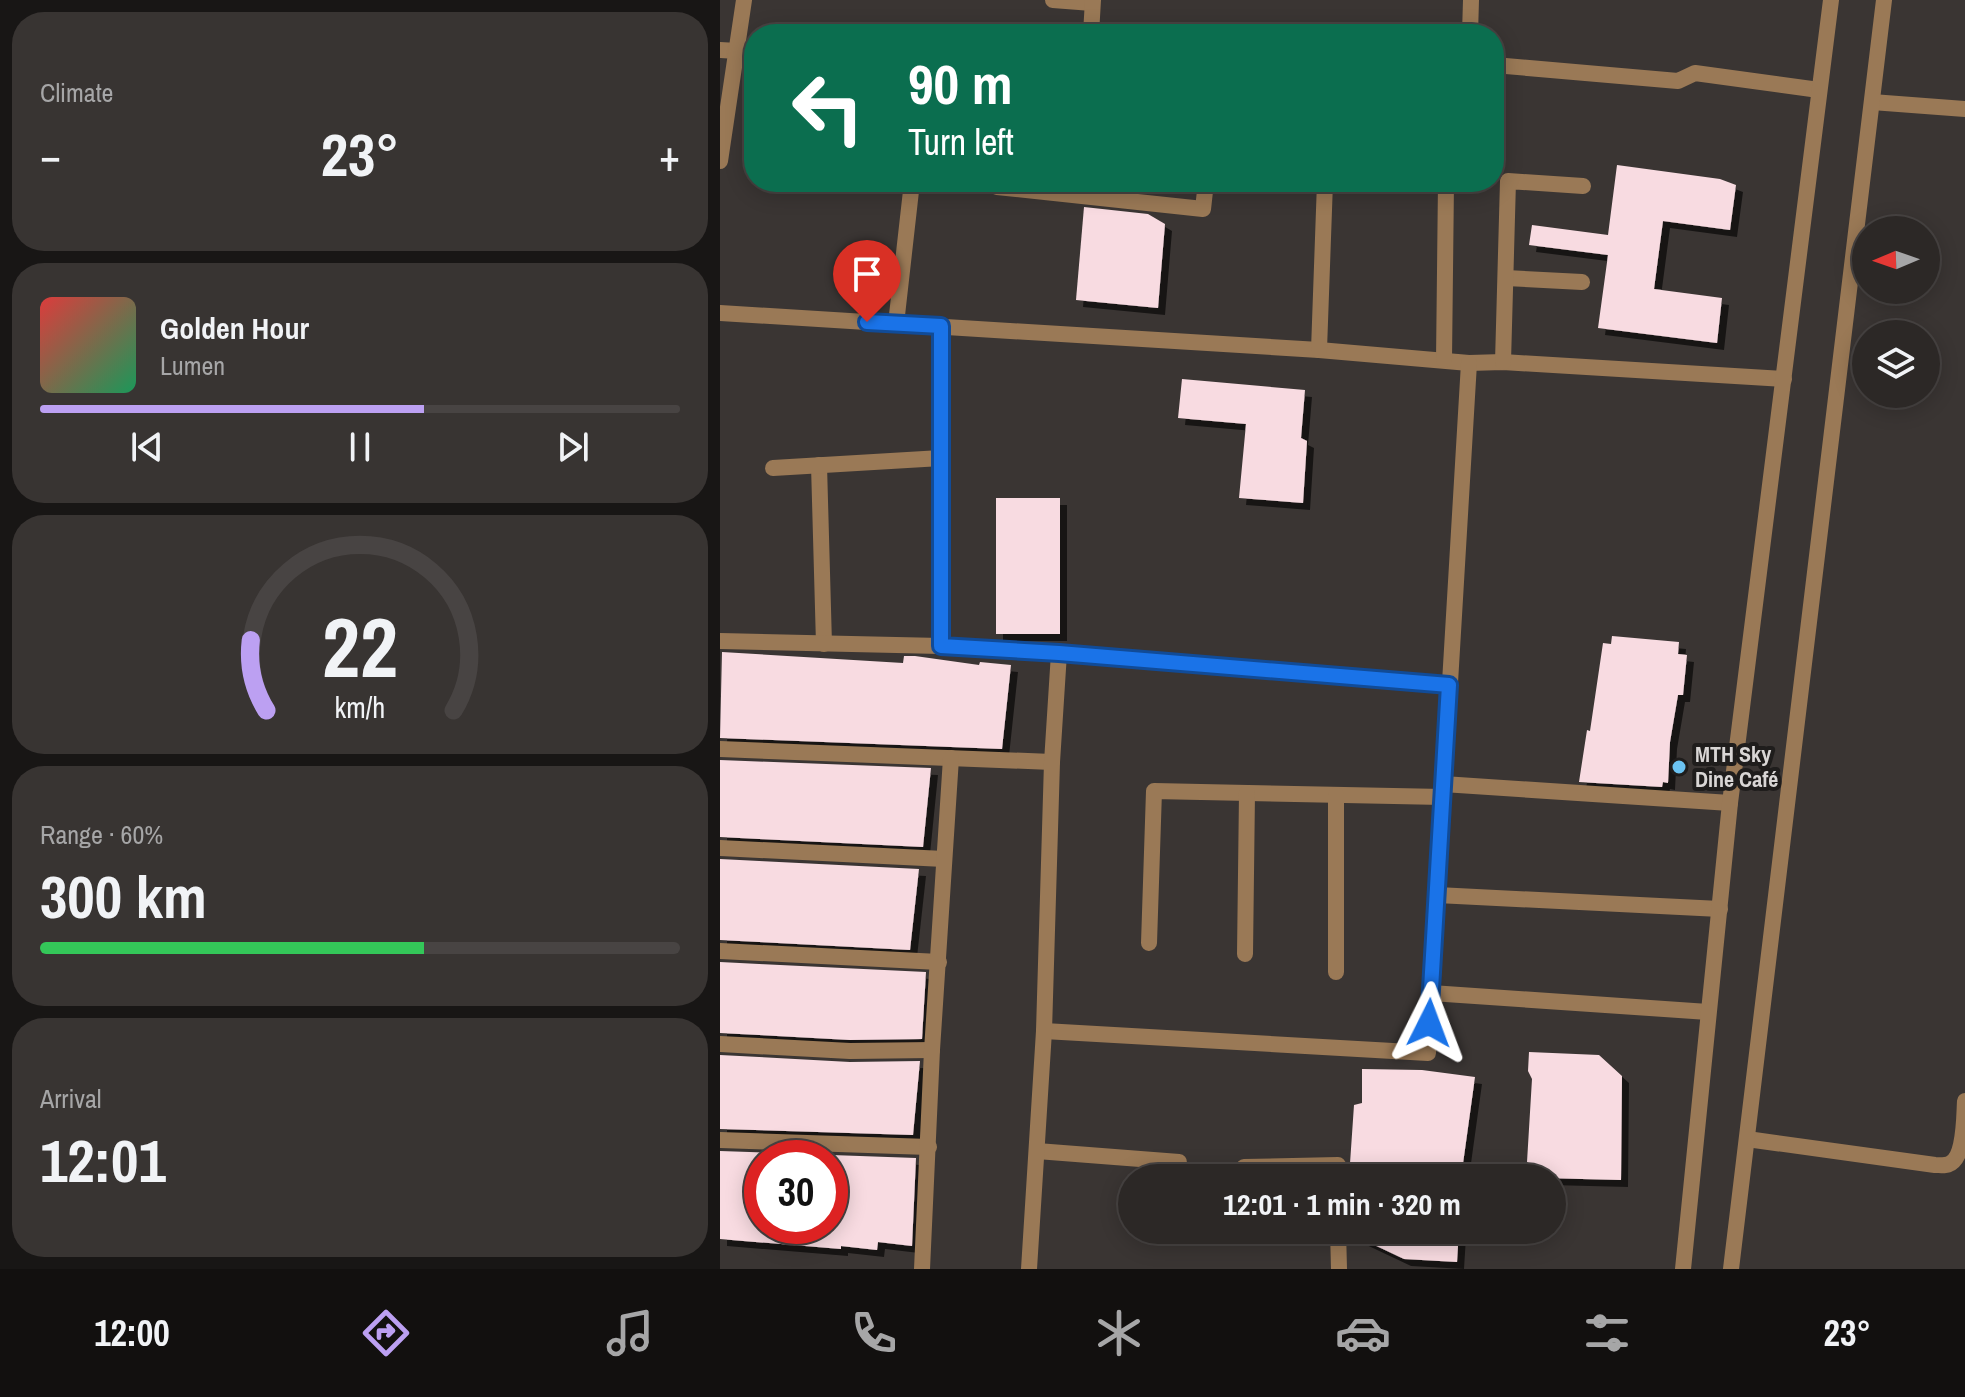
<!DOCTYPE html>
<meta charset="utf-8">
<style>
:root{--surface:#2c2826;--page:#383432;--text:#f1f3f6;--muted:#a6a6a7;--line:#484443;--accent:#bca0f2}
body{margin:0;font-family:"Archivo Narrow",sans-serif;background:var(--page);color:var(--text);height:100vh;display:flex;flex-direction:column;font-size:30px;white-space:nowrap}
*{box-sizing:border-box;margin:0}
p{font-size:26px;color:var(--muted)}
.icon{flex:none;width:44px;height:44px;fill:none;stroke:currentColor;stroke-width:2;stroke-linecap:round;stroke-linejoin:round}
.map{position:relative;flex:1;overflow:hidden}
.details{display:flex;flex-direction:column;gap:12px;padding:12px;background:#181615;width:720px}
.details>*{flex:none}
.banner{position:absolute;left:24px;top:24px;width:760px;height:168px;border-radius:32px;box-shadow:0 4px 20px #0003,0 0 0 2px var(--line);background:#0b6e4f;color:#fff;overflow:hidden}
.needle{width:52px;rotate:268deg}
.tools{position:absolute;left:1132px;top:216px;display:grid;gap:16px}
.tools a{display:grid;place-items:center;width:88px;height:88px;border-radius:50%;background:var(--surface);box-shadow:0 4px 20px #0003,0 0 0 2px var(--line);font-size:40px}
.speed{position:absolute;left:24px;top:1140px;display:flex;gap:16px;font-size:40px;font-weight:700;text-align:center}
.speed>*{display:grid;place-content:center;width:104px;height:104px;border-radius:50%;background:var(--surface);box-shadow:0 4px 20px #0003,0 0 0 2px var(--line);line-height:1}
.speed .limit{border:12px solid #d22;background:#fff;color:#111}
.pin{position:absolute;display:grid;place-items:center;width:68px;height:68px;color:#fff;margin:-82px -34px;border-radius:50% 50% 50% 0;rotate:-45deg;box-shadow:0 0 8px #0007}
.pin .icon{rotate:45deg}
.me{position:absolute;width:88px;margin:-44px;rotate:3deg;stroke-linejoin:round;filter:drop-shadow(0 0 6px #0008)}
.turn{display:flex;align-items:center;gap:28px;height:168px;padding:0 32px;font-size:36px}
.turn .icon{width:104px;height:104px;stroke-width:2.5}
.turn b{display:block;font-size:56px;line-height:68px}
.big{font-size:60px;font-weight:800;line-height:1.1}
.details .tile{flex:1;display:flex;flex-direction:column;justify-content:center;gap:12px;min-width:0;padding:0 28px;border-radius:32px;background:var(--page)}
.details .dial{align-items:center;gap:0}
.dial svg{height:208px;overflow:visible;fill:none;stroke:var(--line);stroke-width:7;stroke-linecap:round;text-anchor:middle}
.dial text{fill:var(--text);stroke:none}
.song{display:flex;align-items:center;gap:24px}
.cover{width:96px;height:96px;border-radius:12px;background:linear-gradient(135deg,hsl(0 70% 55%),hsl(150 70% 35%))}
.played{height:8px;border-radius:4px;background:linear-gradient(90deg,var(--accent) 60%,var(--line) 60%)}
.keys{display:flex;justify-content:space-around;direction:ltr}
.heat{display:flex;justify-content:space-between;align-items:center;font-size:44px;direction:ltr}
.charge{height:12px;border-radius:6px;background:linear-gradient(90deg,#34c759 60%,var(--line) 0)}
.trip{position:absolute;left:398px;top:1164px;width:448px;height:80px;border-radius:40px;background:var(--surface);box-shadow:0 4px 20px #0003,0 0 0 2px var(--line);font-weight:800;line-height:80px;text-align:center}
.dock{display:flex;height:128px;justify-content:space-around;align-items:center;background:#12100f;color:var(--muted)}
.dock .icon{width:56px;height:56px}
.dock .current{color:var(--accent)}
.dock b{font-size:36px;color:var(--text)}
main{display:flex;flex:1;min-height:0}
.map>svg:first-child{display:block}
.building{fill:#f8dbe1;fill-rule:evenodd;filter:url(#shadow)}
.lines{fill:none;stroke-linecap:round;stroke-linejoin:round}
.minor{stroke:#9a7956;stroke-width:16}
.tertiary{stroke:#9a7956;stroke-width:16}
.route-casing{stroke:#114b97;stroke-width:20}
.route{stroke:#1a73e8;stroke-width:14}
.poi-dot{fill:#6bc3f2;stroke:#1f1d1c;stroke-width:3}
.labels{text-anchor:middle;stroke-width:8;stroke-linejoin:round;paint-order:stroke}
.poi-label{font-size:22px;font-weight:bold;fill:#d9d6d5;stroke:#1f1d1c;text-anchor:start}
</style>
<main>
<section class="details">
<div class="tile"><p>Climate</p>
<div class="heat"><a>−</a><b class="big">23°</b><a>+</a></div>
</div>
<div class="tile">
<div class="song"><i class="cover"></i><div><b>Golden Hour</b><p>Lumen</p></div></div>
<div class="played"></div>
<div class="keys"><svg class="icon" aria-label="previous" viewBox="0 0 24 24"><path d="M18 5L8 12l10 7zM5 5v14"/></svg><svg class="icon" aria-label="pause" viewBox="0 0 24 24"><path d="M8 5v14M16 5v14"/></svg><svg class="icon" aria-label="next" viewBox="0 0 24 24"><path d="M6 5l10 7-10 7zM19 5v14"/></svg></div>
</div>
<div class="tile dial"><svg viewBox="0 0 100 80">
<path d="M14 69A42 42 0 1 1 86 69"/>
<path d="M14 69A42 42 0 0 1 8 42" stroke="#bca0f2"/>
<text x="50" y="56" font-size="32" font-weight="700">22</text>
<text x="50" y="72" font-size="11">km/h</text>
</svg></div>
<div class="tile"><p>Range · 60%</p><b class="big">300 km</b><div class="charge"></div></div>
<div class="tile"><p>Arrival</p><b class="big">12:01</b></div>
</section>
<div class="map">
<svg width="1245" height="1269" viewBox="0 0 1245 1269">
<defs>
<filter id="shadow"><feDropShadow dx="7" dy="7" stdDeviation="0" flood-color="#0009"/></filter>
</defs>
<rect width="100%" height="100%" fill="#3a3533"/>
<g class="building">
<polygon points="897,165 1000,179 1016,185 1010,230 943,221 934,289 1002,298 997,343 878,328 888,255 809,245 812,225 888,235"/>
<polygon points="364,207 428,214 445,224 438,308 356,300"/>
<polygon points="462,379 585,390 581,438 587,441 583,503 519,498 526,424 458,418"/>
<rect x="276" y="498" width="64" height="136"/>
<polygon points="892,636 959,642 958,654 967,655 963,695 958,695 950,742 948,783 943,782 942,787 859,782 867,730 870,731 883,643 891,644"/>
<polygon points="2,652 183,663 184,656 195,656 259,665 260,662 291,665 282,749 0,738"/>
<polygon points="0,760 211,768 203,847 0,837"/>
<polygon points="0,859 199,869 190,950 0,940"/>
<polygon points="0,962 206,972 202,1039 130,1040 0,1033"/>
<polygon points="809,1052 879,1055 902,1076 901,1180 823,1178 807,1162 812,1079 808,1071"/>
<polygon points="0,1055 130,1062 200,1061 193,1135 0,1129"/>
<polygon points="642,1069 702,1070 755,1077 741,1178 629,1178 634,1105 642,1103"/>
<path d="M0 1151 196 1158 192 1246 158 1242 157 1250 121 1246V1249L0 1239ZM42 1158H110V1226H42Z"/>
<polygon points="629,1230 739,1230 737,1262 684,1259 629,1233"/>
</g>
<g class="lines">
<g class="minor">
<polyline points="333,0 372,3"/>
<polyline points="371,34 373,0"/>
<polyline points="750,34 751,0"/>
<polyline points="0,50 34,52"/>
<polyline points="774,65 958,81 975,73 1099,90"/>
<polyline points="1152,102 1245,109"/>
<polyline points="277,187 483,209 486,182"/>
<polyline points="786,278 862,282"/>
<polyline points="0,313 599,350 749,363 783,362 1064,379"/>
<polyline points="176,324 192,182"/>
<polyline points="221,326 221,646"/>
<polyline points="599,350 605,182"/>
<polyline points="724,360 726,182"/>
<polyline points="783,362 788,181 863,186"/>
<polyline points="99,465 104,644"/>
<polyline points="53,468 221,458"/>
<polyline points="0,641 221,646 339,653 729,685"/>
<polyline points="0,749 332,762"/>
<polyline points="723,784 1010,803"/>
<polyline points="0,848 224,859"/>
<polyline points="717,895 1000,909"/>
<polyline points="429,943 434,791 723,797"/>
<polyline points="0,951 219,962"/>
<polyline points="525,954 527,793"/>
<polyline points="616,972 616,795"/>
<polyline points="711,993 988,1012"/>
<polyline points="324,1031 708,1053 749,363"/>
<polyline points="0,1044 130,1051 212,1050"/>
<path d="M1027 1139 1215 1165C1220 1165 1225 1166 1229 1164 1245 1158 1244 1117 1245 1101"/>
<polyline points="0,1140 209,1147"/>
<polyline points="317,1151 459,1162"/>
<polyline points="524,1167 618,1165 618,1178"/>
<polyline points="618,1230 619,1269"/>
<polyline points="202,1269 212,1050 231,758"/>
<polyline points="309,1269 324,1031 332,762 339,653"/>
</g>
<g class="tertiary">
<polyline points="0,161 24,0"/>
<polyline points="963,1269 1010,803 1111,0"/>
<polyline points="1011,1269 1164,0"/>
</g>
</g>
<g class="lines">
<g class="route-casing">
<polyline id="route" points="147,322 221,326 221,646 339,653 729,685 709,1023"/>
</g>
<use href="#route" class="route"/>
</g>
<circle class="poi-dot" cx="959" cy="767" r="8"/>
<g class="labels">
<g class="poi-label">
<text x="975" y="762">MTH Sky<tspan x="975" dy="25">Dine Café</tspan></text>
</g>
</g>
</svg>
<div class="tools">
<a><svg class="needle" viewBox="-14 -14 28 28"><path d="M0-13l5 13h-10z" fill="#e53935"/><path d="M0 13l5-13h-10z" fill="#a6a6a7"/></svg></a>
<a><svg class="icon" aria-label="layers" viewBox="0 0 24 24"><path d="M12 4l9 5-9 5-9-5zM3 14l9 5 9-5"/></svg></a>
</div>
<div class="speed"><div class="limit">30</div></div>
<div class="pin" style="left:147px;top:322px;background:#d93025"><svg class="icon" aria-label="arrive" viewBox="0 0 24 24"><path d="M6 21V4h12l-3 4 3 4H6"/></svg></div>
<svg class="me" style="left:709px;top:1023px" viewBox="-20 -20 40 40"><path d="M0-17L14 15 0 8-14 15z" fill="#1a73e8" stroke="#fff" stroke-width="4"/></svg>
<div class="trip">12:01 · 1 min · 320 m</div>
<div class="banner">
<div class="turn"><svg class="icon" aria-label="left" viewBox="0 0 24 24"><path d="M17 20v-9H6M10 6l-5 5 5 5"/></svg><div><b>90 m</b>Turn left</div></div>
</div>
</div>
</main>
<nav class="dock">
<b>12:00</b>
<svg class="icon current" aria-label="directions" viewBox="0 0 24 24"><path d="M12 3l9 9-9 9-9-9zM9 14v-3h6M13 9l2 2-2 2"/></svg>
<svg class="icon" aria-label="music" viewBox="0 0 24 24"><path d="M9 18V5l10-2v13"/><circle cx="6" cy="18" r="3"/><circle cx="16" cy="16" r="3"/></svg>
<svg class="icon" aria-label="phone" viewBox="0 0 24 24"><path d="M5 4h4l2 5-3 2q2 4 5 5l2-3 5 2v4C11 20 4 13 5 4z"/></svg>
<svg class="icon" aria-label="climate" viewBox="0 0 24 24"><path d="M12 3v18M4 7l16 10M4 17L20 7"/></svg>
<svg class="icon" aria-label="car" viewBox="0 0 24 24"><path d="M5 17H2v-5l4-1 3-4h7l3 4 3 1v5h-3M9 17h6M6 11h13"/><circle cx="7" cy="17" r="2"/><circle cx="17" cy="17" r="2"/></svg>
<svg class="icon" aria-label="filters" viewBox="0 0 24 24"><path d="M4 7h16M4 17h16"/><circle cx="9" cy="7" r="2"/><circle cx="15" cy="17" r="2"/></svg>
<b>23°</b>
</nav>
